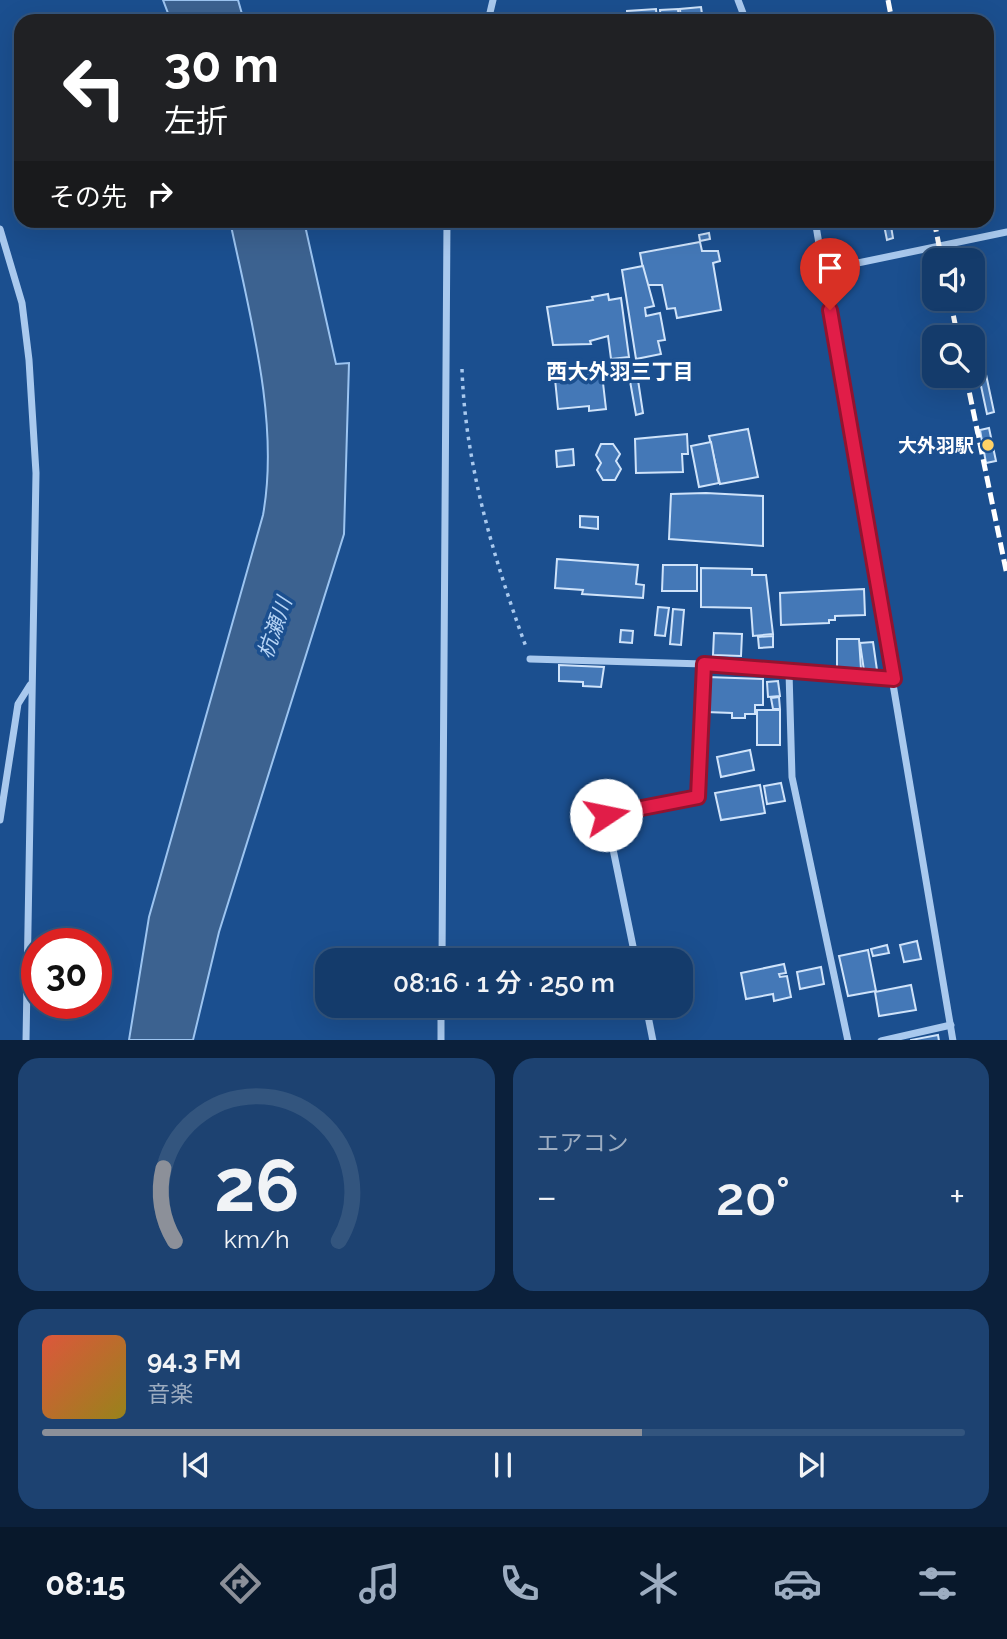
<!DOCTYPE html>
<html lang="ja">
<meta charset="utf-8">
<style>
:root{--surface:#143b6b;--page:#1d4271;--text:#f1f3f6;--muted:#9dadc1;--line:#33557e;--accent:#8c9099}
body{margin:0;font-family:Raleway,"Noto Sans JP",sans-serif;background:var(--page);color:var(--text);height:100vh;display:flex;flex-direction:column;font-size:26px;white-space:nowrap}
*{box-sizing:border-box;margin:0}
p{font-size:23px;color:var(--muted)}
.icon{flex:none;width:38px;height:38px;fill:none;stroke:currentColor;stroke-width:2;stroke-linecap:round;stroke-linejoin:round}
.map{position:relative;height:1040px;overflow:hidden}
.sheet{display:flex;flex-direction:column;gap:18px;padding:18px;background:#0b203b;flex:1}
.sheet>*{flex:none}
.top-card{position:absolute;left:14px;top:14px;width:980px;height:214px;border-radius:21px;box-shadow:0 7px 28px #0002,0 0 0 2px var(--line);background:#202124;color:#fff;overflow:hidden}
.tools{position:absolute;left:922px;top:248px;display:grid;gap:14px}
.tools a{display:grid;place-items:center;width:63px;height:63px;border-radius:14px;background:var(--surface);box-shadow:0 7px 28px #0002,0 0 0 2px var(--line);font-size:35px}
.speed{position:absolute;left:21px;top:928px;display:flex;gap:14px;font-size:35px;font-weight:700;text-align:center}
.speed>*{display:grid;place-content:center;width:91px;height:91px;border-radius:50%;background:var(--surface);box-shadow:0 7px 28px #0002,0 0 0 2px var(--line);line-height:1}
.speed .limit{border:10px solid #d22;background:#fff;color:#111}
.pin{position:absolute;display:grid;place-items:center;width:60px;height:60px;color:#fff;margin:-72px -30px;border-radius:50% 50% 50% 0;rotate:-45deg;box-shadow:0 0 7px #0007}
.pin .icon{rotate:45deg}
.me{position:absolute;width:77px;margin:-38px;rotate:79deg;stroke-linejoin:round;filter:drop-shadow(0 0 5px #0008)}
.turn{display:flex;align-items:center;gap:24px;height:147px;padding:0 35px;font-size:32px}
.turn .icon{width:91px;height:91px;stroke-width:2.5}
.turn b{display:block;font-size:49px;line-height:60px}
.then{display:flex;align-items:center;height:66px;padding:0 35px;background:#0003;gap:14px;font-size:26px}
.big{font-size:52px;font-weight:600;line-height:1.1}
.sheet .widget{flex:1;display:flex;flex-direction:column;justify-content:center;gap:10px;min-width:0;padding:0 24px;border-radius:21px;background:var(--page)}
.sheet .dial{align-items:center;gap:0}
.dial svg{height:182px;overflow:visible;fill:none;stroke:var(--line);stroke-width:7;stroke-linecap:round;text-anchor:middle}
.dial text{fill:var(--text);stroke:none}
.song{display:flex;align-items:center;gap:21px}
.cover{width:84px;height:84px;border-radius:10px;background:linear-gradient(135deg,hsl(10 70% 55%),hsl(50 70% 35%))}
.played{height:7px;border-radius:4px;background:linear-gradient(90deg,var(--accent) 65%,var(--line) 65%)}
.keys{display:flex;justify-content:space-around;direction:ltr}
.heat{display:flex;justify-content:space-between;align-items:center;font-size:38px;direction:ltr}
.sheet .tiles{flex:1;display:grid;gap:18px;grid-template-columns:1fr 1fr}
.widget:last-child{grid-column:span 2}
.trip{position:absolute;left:315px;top:948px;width:378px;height:70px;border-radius:21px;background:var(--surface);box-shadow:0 7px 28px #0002,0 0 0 2px var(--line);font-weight:600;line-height:70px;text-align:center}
.dock{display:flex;height:112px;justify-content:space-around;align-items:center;background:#08182b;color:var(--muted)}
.dock .icon{width:49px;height:49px}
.dock .on{color:var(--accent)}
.dock b{font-size:32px;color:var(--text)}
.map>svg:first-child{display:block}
.water{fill:#3c6290;stroke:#9cc4f0;stroke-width:2}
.building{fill:#4478b7;stroke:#cfe3fa;stroke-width:2}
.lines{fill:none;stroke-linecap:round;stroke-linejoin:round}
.path{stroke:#a9c9ee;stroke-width:3.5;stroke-dasharray:3.5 5;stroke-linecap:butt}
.minor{stroke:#a9c9ee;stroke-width:7}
.rail{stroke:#fff;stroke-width:5;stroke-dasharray:12 5;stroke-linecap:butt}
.route-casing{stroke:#92132f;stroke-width:18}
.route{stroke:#e11d48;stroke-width:12}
.poi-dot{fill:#ffd166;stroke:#1b4f8f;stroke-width:2.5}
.labels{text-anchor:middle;stroke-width:7;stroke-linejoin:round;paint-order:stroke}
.poi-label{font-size:19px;font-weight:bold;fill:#fff;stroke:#1b4f8f;text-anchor:end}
.neighbourhood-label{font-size:21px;font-weight:bold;fill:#fff;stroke:#1b4f8f}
.water-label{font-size:21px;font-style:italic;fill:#b5d3f5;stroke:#1b4f8f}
</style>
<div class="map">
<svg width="1007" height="1041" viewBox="0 0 1007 1041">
<rect width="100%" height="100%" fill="#1b4f8f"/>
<g class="water">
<polygon points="163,0 238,0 244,21 171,21"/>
<path d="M230 221H304L336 364 349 363 344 534 219 932 193 1040H129L149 917 263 515C280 422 249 312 230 221Z"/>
</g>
<g class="building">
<polygon points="701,7 703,21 681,21 680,9"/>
<polygon points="656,9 657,21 627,21 627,11"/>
<polygon points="678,9 679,21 661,21 660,10"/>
<polygon points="883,220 890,220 893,238 887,240"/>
<polygon points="709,233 710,239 700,241 699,235"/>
<polygon points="700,242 702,251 718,251 720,261 713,263 721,310 677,318 675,308 667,309 662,285 646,285 640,253"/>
<polygon points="643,266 654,306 645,308 646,316 660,313 665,340 658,341 661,354 636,359 622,270"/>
<polygon points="608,294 609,300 621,298 629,357 611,359 608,336 590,341 591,344 553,345 547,307 593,300 592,297"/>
<polygon points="981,351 994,412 987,414 974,353"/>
<polygon points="602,374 606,409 589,411 589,406 558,409 555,379"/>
<polygon points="638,380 643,413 636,415 630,381"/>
<polygon points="989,428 996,461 986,463 980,430"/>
<polygon points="748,429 758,477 720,484 709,436"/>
<polygon points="687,434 688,454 682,454 683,472 636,473 635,439"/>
<polygon points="711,442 719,483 699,487 691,446"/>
<polygon points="601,444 613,444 620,454 616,461 621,469 615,480 603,480 597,470 601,463 596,455"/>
<polygon points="573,449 574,465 557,467 556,451"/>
<polygon points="706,493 763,496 763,546 669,539 671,494"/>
<polygon points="580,516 598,517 598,529 580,527"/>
<polygon points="557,559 638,565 636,584 644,585 643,598 582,594 583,590 555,588"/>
<polygon points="663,565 697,565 697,591 662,591"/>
<polygon points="701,568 752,569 752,575 766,575 773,634 753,636 751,608 701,607"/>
<polygon points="864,589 865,615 835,616 835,620 829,620 829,623 781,625 780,593"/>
<polygon points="658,607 669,608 665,636 655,635"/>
<polygon points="673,609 684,610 681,645 670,644"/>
<polygon points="621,630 633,631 632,643 620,642"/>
<polygon points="714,633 742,634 741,656 713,655"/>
<polygon points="773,636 773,647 759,648 758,637"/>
<polygon points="837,639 859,639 861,669 837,669"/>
<polygon points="873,642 877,670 864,671 860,643"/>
<polygon points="559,665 604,667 601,687 583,686 583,682 559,681"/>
<polygon points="707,677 763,679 763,705 755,705 755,714 745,714 745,718 732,718 732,713 706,712"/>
<polygon points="778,681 780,696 768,697 767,682"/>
<polygon points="779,697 780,709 773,709 771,698"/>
<rect x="757" y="710" width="23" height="35"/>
<polygon points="750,750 754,770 721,777 717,757"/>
<polygon points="781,783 785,801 767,804 764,786"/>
<polygon points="760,785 765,813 721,820 715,793"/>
<polygon points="917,941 921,959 904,962 900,945"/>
<polygon points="887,945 889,953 873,956 871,949"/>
<polygon points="868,950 876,991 848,996 839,956"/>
<polygon points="784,964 786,973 779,974 780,977 787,976 791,997 774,1001 773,994 746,999 741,973"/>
<polygon points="821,967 824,984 800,989 797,972"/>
<polygon points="911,985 916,1010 879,1016 875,992"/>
<polygon points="938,1035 939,1041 911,1041 911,1040"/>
</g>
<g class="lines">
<path class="path" d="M462 369C465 464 494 559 526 647"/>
<g class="minor">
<polyline points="738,0 746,21"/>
<polyline points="488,21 493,0"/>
<polyline points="815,220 953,1041"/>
<polyline points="0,229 22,303 29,360 36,473 26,1041"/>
<polyline points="824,270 1007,232"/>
<polyline points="530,659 704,664 894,679"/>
<polyline points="789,672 792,777 848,1041"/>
<polyline points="0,820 18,704 30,685"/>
<polyline points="442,961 447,220"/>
<polyline points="636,961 606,815 698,797 704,664"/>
<polyline points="646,1006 653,1041"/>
<polyline points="441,1041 441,1006"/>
<polyline points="881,1041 951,1025"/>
</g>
<g class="rail">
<polyline points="888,0 892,21"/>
<polyline points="934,220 942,261"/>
<polyline points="950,299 958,338"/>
<polyline points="966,376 1007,575"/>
</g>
</g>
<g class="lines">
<g class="route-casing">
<polyline id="route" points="606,815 698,797 704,664 894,679 830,310"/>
</g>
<use href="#route" class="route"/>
</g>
<circle class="poi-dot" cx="988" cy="445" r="7"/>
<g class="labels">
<g class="poi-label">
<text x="974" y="452">大外羽駅</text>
</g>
<g class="neighbourhood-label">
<text x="620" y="379">西大外羽三丁目</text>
</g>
<g class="water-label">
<text transform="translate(275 628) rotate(-71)" y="7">杭瀬川</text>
</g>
</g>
</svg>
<div class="tools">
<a><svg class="icon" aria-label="sound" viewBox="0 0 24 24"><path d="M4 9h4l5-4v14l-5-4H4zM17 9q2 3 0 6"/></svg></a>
<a><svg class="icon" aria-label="search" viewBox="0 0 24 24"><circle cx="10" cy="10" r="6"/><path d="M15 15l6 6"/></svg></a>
</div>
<div class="speed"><div class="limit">30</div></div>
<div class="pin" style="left:830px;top:310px;background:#d93025"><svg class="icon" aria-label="arrive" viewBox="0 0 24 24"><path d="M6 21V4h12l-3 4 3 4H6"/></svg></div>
<svg class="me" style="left:606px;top:815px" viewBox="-20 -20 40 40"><circle r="19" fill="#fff"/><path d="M0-13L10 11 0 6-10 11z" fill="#e11d48"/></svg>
<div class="trip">08:16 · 1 分 · 250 m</div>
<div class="top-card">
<div class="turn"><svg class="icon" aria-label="left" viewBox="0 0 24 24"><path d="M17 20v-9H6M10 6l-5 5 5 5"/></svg><div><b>30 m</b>左折</div></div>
<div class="then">その先<svg class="icon" aria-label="right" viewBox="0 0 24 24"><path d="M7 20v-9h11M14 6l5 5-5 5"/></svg></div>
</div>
</div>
<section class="sheet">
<div class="tiles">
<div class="widget dial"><svg viewBox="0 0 100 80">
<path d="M14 69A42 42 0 1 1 86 69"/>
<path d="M14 69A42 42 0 0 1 9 37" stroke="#8c9099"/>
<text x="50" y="56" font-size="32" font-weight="700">26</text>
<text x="50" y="72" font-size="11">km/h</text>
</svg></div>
<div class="widget"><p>エアコン</p>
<div class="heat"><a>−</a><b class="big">20°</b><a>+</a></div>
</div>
<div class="widget">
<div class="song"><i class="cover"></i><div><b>94.3 FM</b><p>音楽</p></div></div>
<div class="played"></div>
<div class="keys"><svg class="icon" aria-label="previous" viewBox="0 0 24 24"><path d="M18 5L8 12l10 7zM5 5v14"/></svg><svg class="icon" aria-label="pause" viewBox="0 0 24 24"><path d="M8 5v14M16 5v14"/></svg><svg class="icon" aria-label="next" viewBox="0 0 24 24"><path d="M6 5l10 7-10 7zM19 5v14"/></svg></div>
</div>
</div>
</section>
<nav class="dock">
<b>08:15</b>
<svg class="icon on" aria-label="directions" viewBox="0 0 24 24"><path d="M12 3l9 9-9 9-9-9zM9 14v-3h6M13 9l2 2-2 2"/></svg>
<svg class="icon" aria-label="music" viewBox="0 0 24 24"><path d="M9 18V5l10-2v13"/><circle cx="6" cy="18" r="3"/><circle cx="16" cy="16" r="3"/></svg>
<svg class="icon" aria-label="phone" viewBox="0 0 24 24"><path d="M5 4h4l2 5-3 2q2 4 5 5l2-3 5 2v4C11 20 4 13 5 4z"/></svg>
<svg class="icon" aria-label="climate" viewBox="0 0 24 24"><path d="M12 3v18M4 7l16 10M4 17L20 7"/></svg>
<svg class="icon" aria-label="car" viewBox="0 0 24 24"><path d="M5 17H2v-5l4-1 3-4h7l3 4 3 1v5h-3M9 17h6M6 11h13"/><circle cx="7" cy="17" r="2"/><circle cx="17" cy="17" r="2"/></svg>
<svg class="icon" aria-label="filters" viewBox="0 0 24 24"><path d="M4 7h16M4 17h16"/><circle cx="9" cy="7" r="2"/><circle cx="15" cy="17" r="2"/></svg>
</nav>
